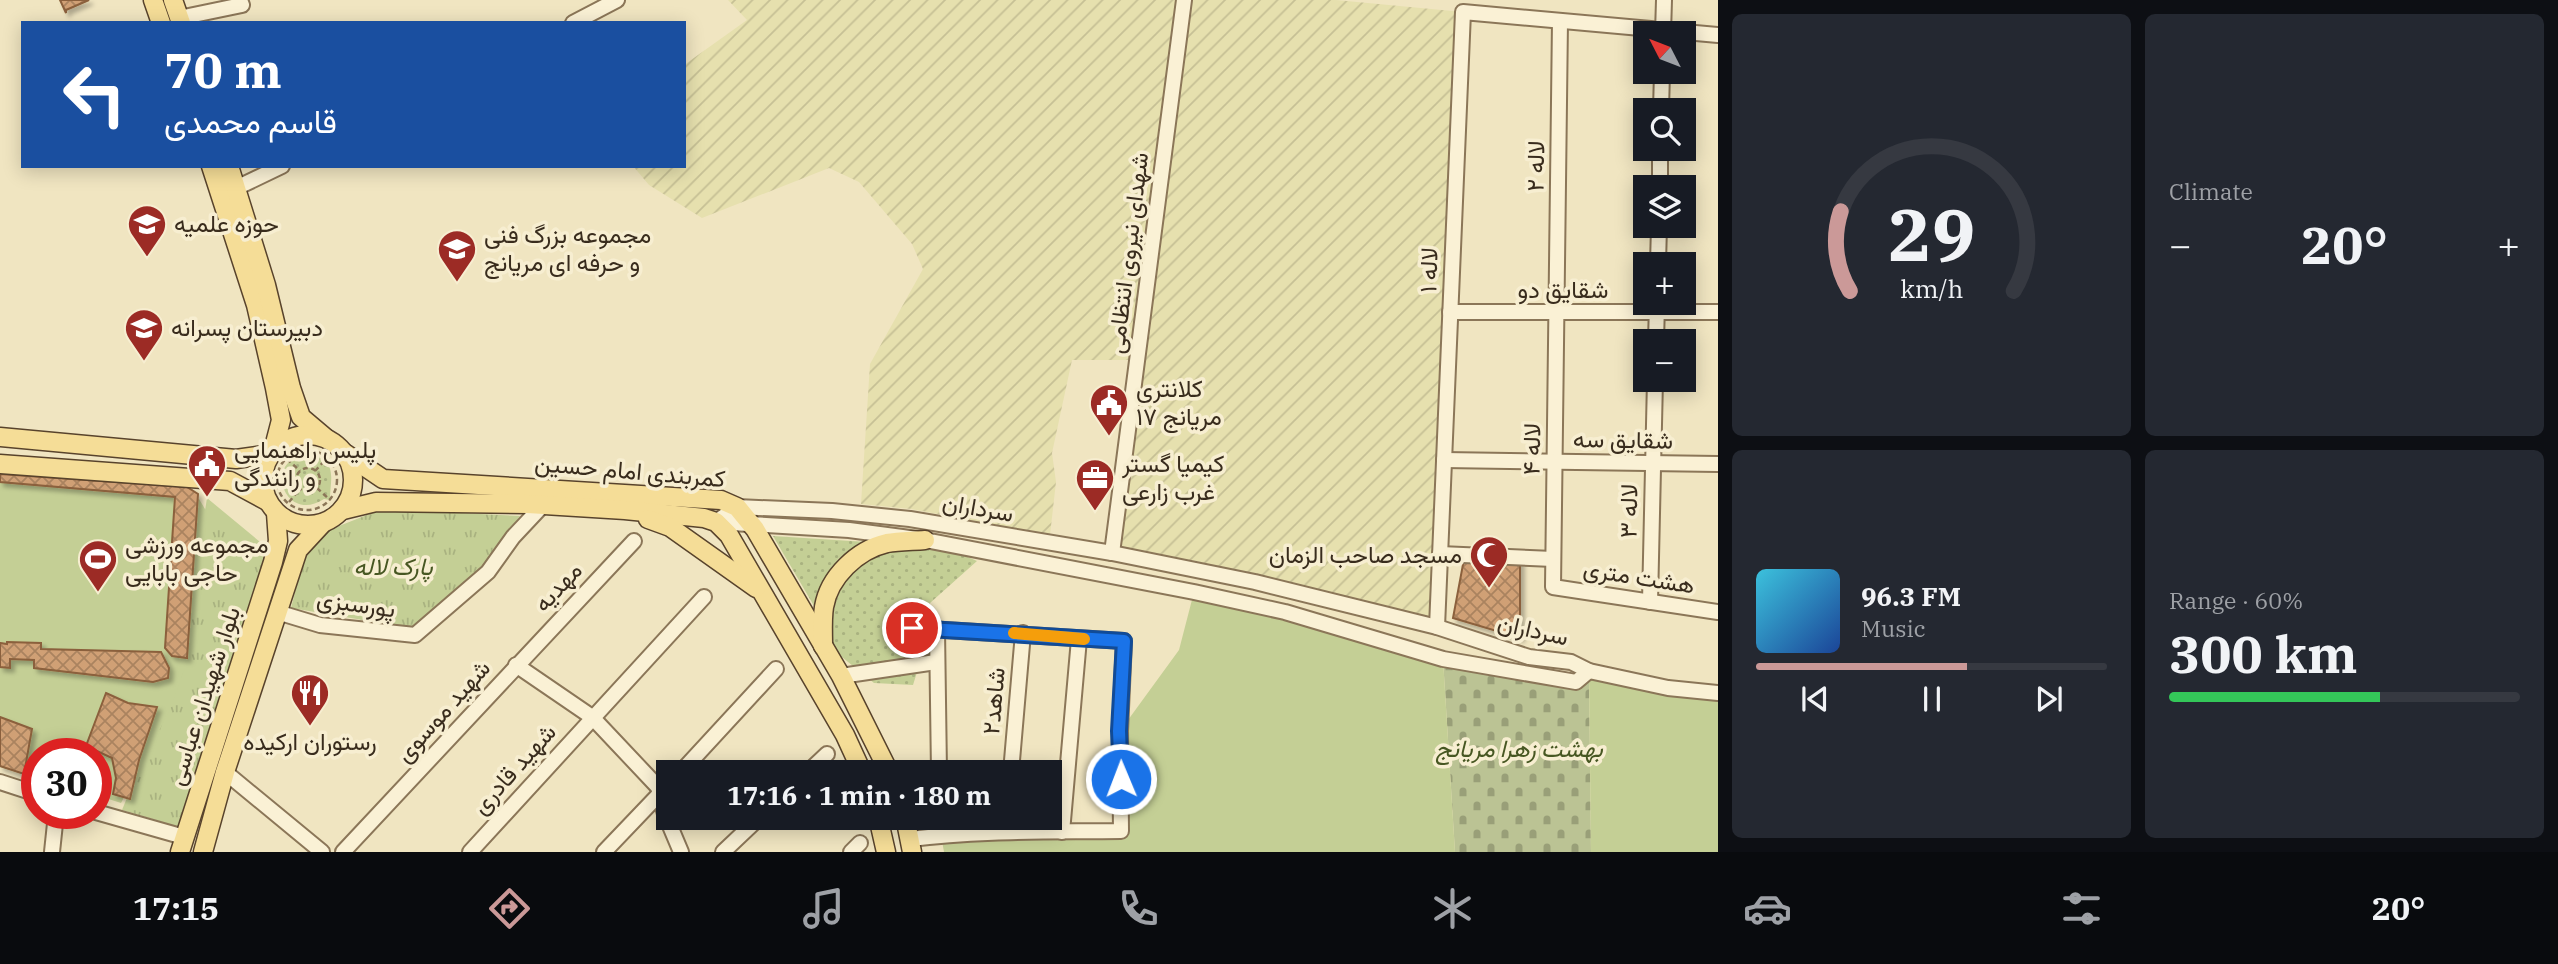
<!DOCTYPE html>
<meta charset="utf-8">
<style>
:root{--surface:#171b24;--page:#242831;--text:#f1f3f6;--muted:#9ea1a6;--line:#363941;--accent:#cb9998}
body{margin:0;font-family:"IBM Plex Serif",Vazirmatn,serif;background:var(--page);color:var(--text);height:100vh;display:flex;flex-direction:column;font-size:26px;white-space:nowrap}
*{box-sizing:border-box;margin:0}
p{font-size:23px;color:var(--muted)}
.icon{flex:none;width:38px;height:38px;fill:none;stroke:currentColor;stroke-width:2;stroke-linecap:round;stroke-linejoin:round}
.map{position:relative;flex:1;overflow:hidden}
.drawer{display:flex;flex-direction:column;gap:14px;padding:14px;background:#0d0f14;width:840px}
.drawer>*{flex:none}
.banner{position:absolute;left:21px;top:21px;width:665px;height:147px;border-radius:0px;box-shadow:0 4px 18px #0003;background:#1a4fa0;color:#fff;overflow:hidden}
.needle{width:46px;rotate:312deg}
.tools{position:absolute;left:1633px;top:21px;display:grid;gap:14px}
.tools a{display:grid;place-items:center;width:63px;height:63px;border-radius:0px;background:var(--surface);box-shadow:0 4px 18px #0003;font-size:35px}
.speed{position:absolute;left:21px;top:738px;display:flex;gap:14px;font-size:35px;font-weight:700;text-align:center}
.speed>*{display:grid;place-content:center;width:91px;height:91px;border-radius:50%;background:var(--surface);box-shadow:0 4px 18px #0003;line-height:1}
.speed .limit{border:10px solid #d22;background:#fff;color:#111}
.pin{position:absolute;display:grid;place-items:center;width:60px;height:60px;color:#fff;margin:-30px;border:4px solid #fff;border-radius:50%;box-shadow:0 2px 7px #0007}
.me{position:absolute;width:77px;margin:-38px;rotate:359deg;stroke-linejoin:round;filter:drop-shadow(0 0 5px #0008)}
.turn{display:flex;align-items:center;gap:24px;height:147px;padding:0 28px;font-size:32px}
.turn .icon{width:91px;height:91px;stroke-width:2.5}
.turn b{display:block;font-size:49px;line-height:60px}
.big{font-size:52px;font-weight:700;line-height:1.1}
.drawer .card{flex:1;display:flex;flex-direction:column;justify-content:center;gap:10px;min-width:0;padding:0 24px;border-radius:10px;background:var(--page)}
.drawer .dial{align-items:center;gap:0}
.dial svg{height:182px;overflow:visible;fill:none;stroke:var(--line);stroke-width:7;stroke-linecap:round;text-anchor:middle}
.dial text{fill:var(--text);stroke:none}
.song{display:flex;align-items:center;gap:21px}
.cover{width:84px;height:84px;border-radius:10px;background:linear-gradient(135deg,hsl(190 70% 55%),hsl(220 70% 35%))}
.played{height:7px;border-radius:4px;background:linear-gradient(90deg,var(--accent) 60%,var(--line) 60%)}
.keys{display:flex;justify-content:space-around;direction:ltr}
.heat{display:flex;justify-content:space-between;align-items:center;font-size:38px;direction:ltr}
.charge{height:10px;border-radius:5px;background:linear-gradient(90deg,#34c759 60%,var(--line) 0)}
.drawer .tiles{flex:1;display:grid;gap:14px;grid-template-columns:repeat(2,1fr)}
.trip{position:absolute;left:656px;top:760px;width:406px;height:70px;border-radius:0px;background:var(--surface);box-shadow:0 4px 18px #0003;font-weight:700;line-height:70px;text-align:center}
.tabs{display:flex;height:112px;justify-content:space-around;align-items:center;background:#090b0e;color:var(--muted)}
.tabs .icon{width:49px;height:49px}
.tabs .selected{color:var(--accent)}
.tabs b{font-size:32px;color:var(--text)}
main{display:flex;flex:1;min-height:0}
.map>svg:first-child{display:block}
.farmland{fill:url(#farmland-furrows)}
.grass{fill:url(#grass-dots)}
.cemetery{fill:url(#cemetery-stones)}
.park{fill:url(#park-tufts)}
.garden{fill:#c4cf95}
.building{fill:url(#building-cross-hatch);stroke:#8b603c;stroke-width:2;filter:url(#shadow)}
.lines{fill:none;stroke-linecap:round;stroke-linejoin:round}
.minor-casing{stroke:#8b7658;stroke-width:18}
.major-casing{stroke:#58432c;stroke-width:21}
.path{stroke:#8b7658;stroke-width:2.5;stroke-dasharray:5 3.5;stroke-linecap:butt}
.minor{stroke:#faf1d5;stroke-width:14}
.major{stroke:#f5dd97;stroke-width:18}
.route-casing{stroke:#114b97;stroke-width:18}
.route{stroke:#1a73e8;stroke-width:12}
.slow{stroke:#f59e0b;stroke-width:12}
.labels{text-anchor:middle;stroke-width:7;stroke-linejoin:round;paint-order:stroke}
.street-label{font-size:24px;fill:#392c1d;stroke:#f7eed1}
.poi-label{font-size:24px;fill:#392c1d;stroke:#f7eed1;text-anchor:start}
.park-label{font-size:24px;font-style:italic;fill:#475722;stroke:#f7eed1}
</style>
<main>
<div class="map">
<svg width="1718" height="852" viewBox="0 0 1718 852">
<defs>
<pattern id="farmland-furrows" width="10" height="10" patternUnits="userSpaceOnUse" patternTransform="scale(1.75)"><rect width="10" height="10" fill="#e6e0ae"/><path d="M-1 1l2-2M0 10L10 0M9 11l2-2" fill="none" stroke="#c6c095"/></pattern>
<pattern id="grass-dots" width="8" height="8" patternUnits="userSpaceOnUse" patternTransform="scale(1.75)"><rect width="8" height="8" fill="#c4cf95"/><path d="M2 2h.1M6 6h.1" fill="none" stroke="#a9b280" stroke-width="1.8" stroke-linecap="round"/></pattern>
<pattern id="cemetery-stones" width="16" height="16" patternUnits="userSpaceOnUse" patternTransform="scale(1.75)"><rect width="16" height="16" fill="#bbc394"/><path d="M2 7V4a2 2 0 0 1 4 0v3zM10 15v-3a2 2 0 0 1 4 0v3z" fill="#999f78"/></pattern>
<pattern id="park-tufts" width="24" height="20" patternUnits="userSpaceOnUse" patternTransform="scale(1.75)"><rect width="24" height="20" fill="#c4cf95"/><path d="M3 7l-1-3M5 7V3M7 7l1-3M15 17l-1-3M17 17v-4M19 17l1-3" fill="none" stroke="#a9b280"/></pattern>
<pattern id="building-cross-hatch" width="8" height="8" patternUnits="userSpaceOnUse" patternTransform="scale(1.75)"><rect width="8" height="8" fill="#d0a075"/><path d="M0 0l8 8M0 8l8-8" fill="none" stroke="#aa835f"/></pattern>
<filter id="shadow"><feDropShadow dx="4" dy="4" stdDeviation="2" flood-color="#0004"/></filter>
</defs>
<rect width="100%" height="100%" fill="#f0e5c1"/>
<polygon class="farmland" points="728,0 1336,0 1463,12 1437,627 1112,553 1176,50 1130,360 1072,360 1052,453 1056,482 1050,535 911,509 861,504 870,364 923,269 912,244 859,182 829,168 702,218 649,185 633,166 684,166 684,65 747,20"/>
<g class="grass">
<path d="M309 454C339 461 330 478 330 500L324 499C284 525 261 458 309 454Z"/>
<polygon points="773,536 867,542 838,559 817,611"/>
<path d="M935 543 977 561 930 603 922 631 923 653 913 685 874 683 832 649C833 637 831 622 834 610 847 554 886 552 935 543Z"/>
</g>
<polygon class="cemetery" points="1443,659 1575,682 1589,671 1591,852 1455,852"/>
<g class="park">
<polygon points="207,498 271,551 179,827 122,810 174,682 183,648"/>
<polygon points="382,509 520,516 481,568 411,628 291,608 304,557 329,530"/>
</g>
<g class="garden">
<polygon points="0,477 183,493 199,499 208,514 184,671 169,712 121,803 96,795 96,754 37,754 37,778 0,767"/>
<polygon points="1194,592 1443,659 1455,852 944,852 941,835 1121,831 1120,731 1179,650"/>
<polygon points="1589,671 1718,694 1718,852 1591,852"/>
</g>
<g class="building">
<polygon points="60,0 89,0 66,10 66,13"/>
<polygon points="0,474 187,487 198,494 187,658 172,656 165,648 175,497 0,482"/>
<polygon points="1520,558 1520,638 1453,618 1464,559"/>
<polygon points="7,642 41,643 41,649 161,652 169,668 168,678 153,682 34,668 34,660 10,659 10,668 0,667 0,643 7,644"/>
<polygon points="106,693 128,703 157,707 139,760 130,799 113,794 116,778 112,758 86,746"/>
<polygon points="0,717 32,729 24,774 0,766"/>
</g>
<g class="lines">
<g class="minor-casing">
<g id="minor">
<polyline points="179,18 242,5 240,0"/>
<polyline points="1560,21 1553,587 1718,612"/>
<polyline points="573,23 617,0"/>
<polyline points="1663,33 1664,0"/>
<polyline points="1661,110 1662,72"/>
<polyline points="1660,187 1660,149"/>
<polyline points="236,188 282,166"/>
<polyline points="1658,264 1659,226"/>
<polyline points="1450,312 1718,312"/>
<polyline points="1656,341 1657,304"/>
<polyline points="1444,460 1718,464"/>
<polyline points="716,522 737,507 832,511 910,519 1112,553 1255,582 1437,627 1529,657 1571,662 1589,671 1668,688 1718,693"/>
<polyline points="716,522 849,530 925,540 1194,592 1285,612 1443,659 1576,682 1589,671"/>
<polyline points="1112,553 1184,0"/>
<polyline points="1440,554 1553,559"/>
<polyline points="1650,602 1655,380"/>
<polyline points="277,612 320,625 415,635 488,572 513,537 543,505"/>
<polyline points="1437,627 1463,12 1718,35"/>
<polyline points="937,630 939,772"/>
<polyline points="516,665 592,717 658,787 665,814 681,852"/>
<polyline points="841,676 936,662"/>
<polyline points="225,772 322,852"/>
<polyline points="681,772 776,669"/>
<polyline points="808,772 827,754"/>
<polyline points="1011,772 1023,633"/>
<polyline points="0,782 37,794"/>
<polyline points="96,812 184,837"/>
<polyline points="940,817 941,835"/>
<polyline points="1062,832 1079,639"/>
<path d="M910 839C980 830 1051 832 1121 831L1120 731 1124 641 912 628"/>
<polyline points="52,852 56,814"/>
<polyline points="343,852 634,541"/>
<polyline points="470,852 704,597"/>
<polyline points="604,852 668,785"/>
<polyline points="723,852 760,817"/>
<polyline points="851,852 860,843"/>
</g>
</g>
<g class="major-casing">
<g id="major">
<polyline points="153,0 161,23"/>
<polyline points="173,0 181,23"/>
<polyline points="211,166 256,305 275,388 281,420 273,451"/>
<polyline points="229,166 266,285 291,388 301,417 327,439"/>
<circle cx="308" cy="480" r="45"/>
<polyline points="0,437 236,459 271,454"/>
<polyline points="346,454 383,479 721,500 737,507 755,529 841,676 889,772"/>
<polyline points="0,464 230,481 267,501"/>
<polyline points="343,510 376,502 528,504 625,510 704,518 716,522 729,535 845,735 862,772"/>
<polyline points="648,519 670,527 756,588"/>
<path d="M823 646C823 633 822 619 824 607 829 577 857 550 887 543 899 541 913 541 925 540"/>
<polyline points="878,817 886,852"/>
<polyline points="905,817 912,852"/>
<polyline points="180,852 273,562 278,541 276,513"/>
<polyline points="203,852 225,772 298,550 323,523"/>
</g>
</g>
<g class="path">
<circle cx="307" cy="480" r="30"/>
<polyline points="287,459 300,471"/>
<circle cx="308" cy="480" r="12"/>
<polyline points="315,471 327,458"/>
<polyline points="317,488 330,500"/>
<polyline points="289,502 300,489"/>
</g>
<use href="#minor" class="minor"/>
<use href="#major" class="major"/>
</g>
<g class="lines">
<g class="route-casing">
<polyline id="route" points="912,628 1124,641 1119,731 1121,779"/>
</g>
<use href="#route" class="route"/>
<polyline class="slow" points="1014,633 1084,639"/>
</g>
<defs>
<g id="school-pin" transform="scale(2.0125)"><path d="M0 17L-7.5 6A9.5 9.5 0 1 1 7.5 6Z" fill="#9c2b25" stroke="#f7eed1"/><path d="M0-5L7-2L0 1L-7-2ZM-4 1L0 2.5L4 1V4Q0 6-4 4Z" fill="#fff"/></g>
<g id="civic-pin" transform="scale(2.0125)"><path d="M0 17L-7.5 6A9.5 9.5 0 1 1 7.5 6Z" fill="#9c2b25" stroke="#f7eed1"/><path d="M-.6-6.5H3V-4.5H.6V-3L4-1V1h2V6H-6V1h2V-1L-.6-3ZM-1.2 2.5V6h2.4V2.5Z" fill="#fff"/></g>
<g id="office-pin" transform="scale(2.0125)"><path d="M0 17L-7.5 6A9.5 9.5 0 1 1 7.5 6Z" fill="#9c2b25" stroke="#f7eed1"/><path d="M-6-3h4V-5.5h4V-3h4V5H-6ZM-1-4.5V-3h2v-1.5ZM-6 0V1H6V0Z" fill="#fff"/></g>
<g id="mosque-pin" transform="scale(2.0125)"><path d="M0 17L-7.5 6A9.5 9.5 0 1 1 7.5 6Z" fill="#9c2b25" stroke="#f7eed1"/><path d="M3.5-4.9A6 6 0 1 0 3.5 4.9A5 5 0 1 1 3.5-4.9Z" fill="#fff"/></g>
<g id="stadium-pin" transform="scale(2.0125)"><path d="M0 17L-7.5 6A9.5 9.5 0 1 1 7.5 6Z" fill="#9c2b25" stroke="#f7eed1"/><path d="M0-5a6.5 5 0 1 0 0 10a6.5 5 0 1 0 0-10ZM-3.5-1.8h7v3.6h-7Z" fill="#fff"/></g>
<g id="restaurant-pin" transform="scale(2.0125)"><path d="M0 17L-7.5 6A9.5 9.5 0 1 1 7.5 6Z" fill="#9c2b25" stroke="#f7eed1"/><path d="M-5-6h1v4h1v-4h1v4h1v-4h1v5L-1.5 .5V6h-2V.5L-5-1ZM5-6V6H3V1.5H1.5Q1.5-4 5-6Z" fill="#fff"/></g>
</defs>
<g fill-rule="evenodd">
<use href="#school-pin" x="147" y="224"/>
<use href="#school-pin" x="457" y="249"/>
<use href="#school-pin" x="144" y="328"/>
<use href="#civic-pin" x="1109" y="403"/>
<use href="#civic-pin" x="207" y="464"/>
<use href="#office-pin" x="1095" y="478"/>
<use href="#mosque-pin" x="1489" y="555"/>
<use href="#stadium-pin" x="98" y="559"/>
<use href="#restaurant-pin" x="310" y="693"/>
</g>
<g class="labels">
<g class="street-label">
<text transform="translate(1536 166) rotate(-89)" y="8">لاله ۲</text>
<text transform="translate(1128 253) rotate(-83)" y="8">شهدای نیروی انتظامی</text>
<text transform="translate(1429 270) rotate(-88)" y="8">لاله ۱</text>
<text x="1563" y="298">شقایق دو</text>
<text transform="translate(1623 440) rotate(1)" y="8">شقایق سه</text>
<text transform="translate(1532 449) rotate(-89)" y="8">لاله ۴</text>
<text transform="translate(630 471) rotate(5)" y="8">کمربندی امام حسین</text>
<text transform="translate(978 508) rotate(10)" y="8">سرداران</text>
<text transform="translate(1629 511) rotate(-89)" y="8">لاله ۳</text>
<text transform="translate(1639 577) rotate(9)" y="8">هشت متری</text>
<text transform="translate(558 587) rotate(-47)" y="8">مهدیه</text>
<text transform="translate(356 604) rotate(8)" y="8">پورسبزی</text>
<text transform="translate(1533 630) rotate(13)" y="8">سرداران</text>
<text transform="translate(204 696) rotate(-72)" y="8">بلوار شهیدان عباسی</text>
<text transform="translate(994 701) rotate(-85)" y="8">شاهد۲</text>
<text transform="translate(443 711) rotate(-48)" y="8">شهید موسوی</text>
<text transform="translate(514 769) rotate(-48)" y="8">شهید قادری</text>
</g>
<g class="poi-label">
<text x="174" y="232">حوزه علمیه</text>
<text x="484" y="243">مجموعه بزرگ فنی<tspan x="484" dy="28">و حرفه ای مریانج</tspan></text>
<text x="171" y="336">دبیرستان پسرانه</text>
<text x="1136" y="397">کلانتری<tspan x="1136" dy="28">۱۷ مریانج</tspan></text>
<text x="234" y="458">پلیس راهنمایی<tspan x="234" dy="28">و رانندگی</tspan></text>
<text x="1122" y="472">کیمیا گستر<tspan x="1122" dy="28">غرب زارعی</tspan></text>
<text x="125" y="553">مجموعه ورزشی<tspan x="125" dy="28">حاجی بابایی</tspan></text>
<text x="1462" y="563" text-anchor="end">مسجد صاحب الزمان</text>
<text x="310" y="750" text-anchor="middle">رستوران ارکیده</text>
</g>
<g class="park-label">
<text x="393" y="575">پارک لاله</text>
<text x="1519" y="757">بهشت زهرا مریانج</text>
</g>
</g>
</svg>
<div class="tools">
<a><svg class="needle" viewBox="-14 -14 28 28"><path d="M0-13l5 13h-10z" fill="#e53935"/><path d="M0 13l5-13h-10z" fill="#9ea1a6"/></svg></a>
<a><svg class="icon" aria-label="search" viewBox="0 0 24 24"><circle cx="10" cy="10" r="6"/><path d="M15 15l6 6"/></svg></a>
<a><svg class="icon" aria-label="layers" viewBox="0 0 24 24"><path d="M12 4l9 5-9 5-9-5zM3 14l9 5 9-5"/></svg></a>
<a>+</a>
<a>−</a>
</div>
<div class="speed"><div class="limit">30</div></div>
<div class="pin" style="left:912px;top:628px;background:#d93025"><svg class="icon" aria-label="arrive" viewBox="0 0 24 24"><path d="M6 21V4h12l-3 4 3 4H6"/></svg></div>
<svg class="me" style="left:1121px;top:779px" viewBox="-20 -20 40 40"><circle r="17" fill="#1a73e8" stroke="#fff" stroke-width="3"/><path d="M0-11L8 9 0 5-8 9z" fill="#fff"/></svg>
<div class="trip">17:16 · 1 min · 180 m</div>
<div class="banner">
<div class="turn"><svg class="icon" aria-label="left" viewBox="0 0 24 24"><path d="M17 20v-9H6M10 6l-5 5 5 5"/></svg><div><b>70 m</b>قاسم محمدی</div></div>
</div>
</div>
<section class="drawer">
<div class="tiles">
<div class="card dial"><svg viewBox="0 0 100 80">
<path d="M14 69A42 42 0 1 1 86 69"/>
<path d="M14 69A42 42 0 0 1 10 34" stroke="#cb9998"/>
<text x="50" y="56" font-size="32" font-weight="700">29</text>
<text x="50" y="72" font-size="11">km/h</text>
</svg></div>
<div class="card"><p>Climate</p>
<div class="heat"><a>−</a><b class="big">20°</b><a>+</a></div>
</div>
<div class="card">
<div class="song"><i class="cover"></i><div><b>96.3 FM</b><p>Music</p></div></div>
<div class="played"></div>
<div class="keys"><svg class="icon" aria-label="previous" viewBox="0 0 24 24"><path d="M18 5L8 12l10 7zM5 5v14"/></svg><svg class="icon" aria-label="pause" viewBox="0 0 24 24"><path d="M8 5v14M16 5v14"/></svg><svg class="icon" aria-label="next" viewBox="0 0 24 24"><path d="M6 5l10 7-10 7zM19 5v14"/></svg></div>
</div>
<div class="card"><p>Range · 60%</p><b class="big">300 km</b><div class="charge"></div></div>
</div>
</section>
</main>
<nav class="tabs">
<b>17:15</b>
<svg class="icon selected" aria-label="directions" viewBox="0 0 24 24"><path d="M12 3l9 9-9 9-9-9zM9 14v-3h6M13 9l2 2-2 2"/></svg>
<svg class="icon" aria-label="music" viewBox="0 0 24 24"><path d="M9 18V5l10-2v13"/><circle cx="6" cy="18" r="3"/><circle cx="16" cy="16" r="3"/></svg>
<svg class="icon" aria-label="phone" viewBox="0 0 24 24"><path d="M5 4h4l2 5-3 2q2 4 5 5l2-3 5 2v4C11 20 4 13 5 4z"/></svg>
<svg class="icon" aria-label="climate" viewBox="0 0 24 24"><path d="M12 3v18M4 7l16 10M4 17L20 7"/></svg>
<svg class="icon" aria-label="car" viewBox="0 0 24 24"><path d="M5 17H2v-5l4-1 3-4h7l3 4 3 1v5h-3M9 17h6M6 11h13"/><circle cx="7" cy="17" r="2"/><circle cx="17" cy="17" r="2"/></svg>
<svg class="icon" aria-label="filters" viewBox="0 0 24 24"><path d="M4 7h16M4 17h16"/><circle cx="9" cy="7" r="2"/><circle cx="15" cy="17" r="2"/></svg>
<b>20°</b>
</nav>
